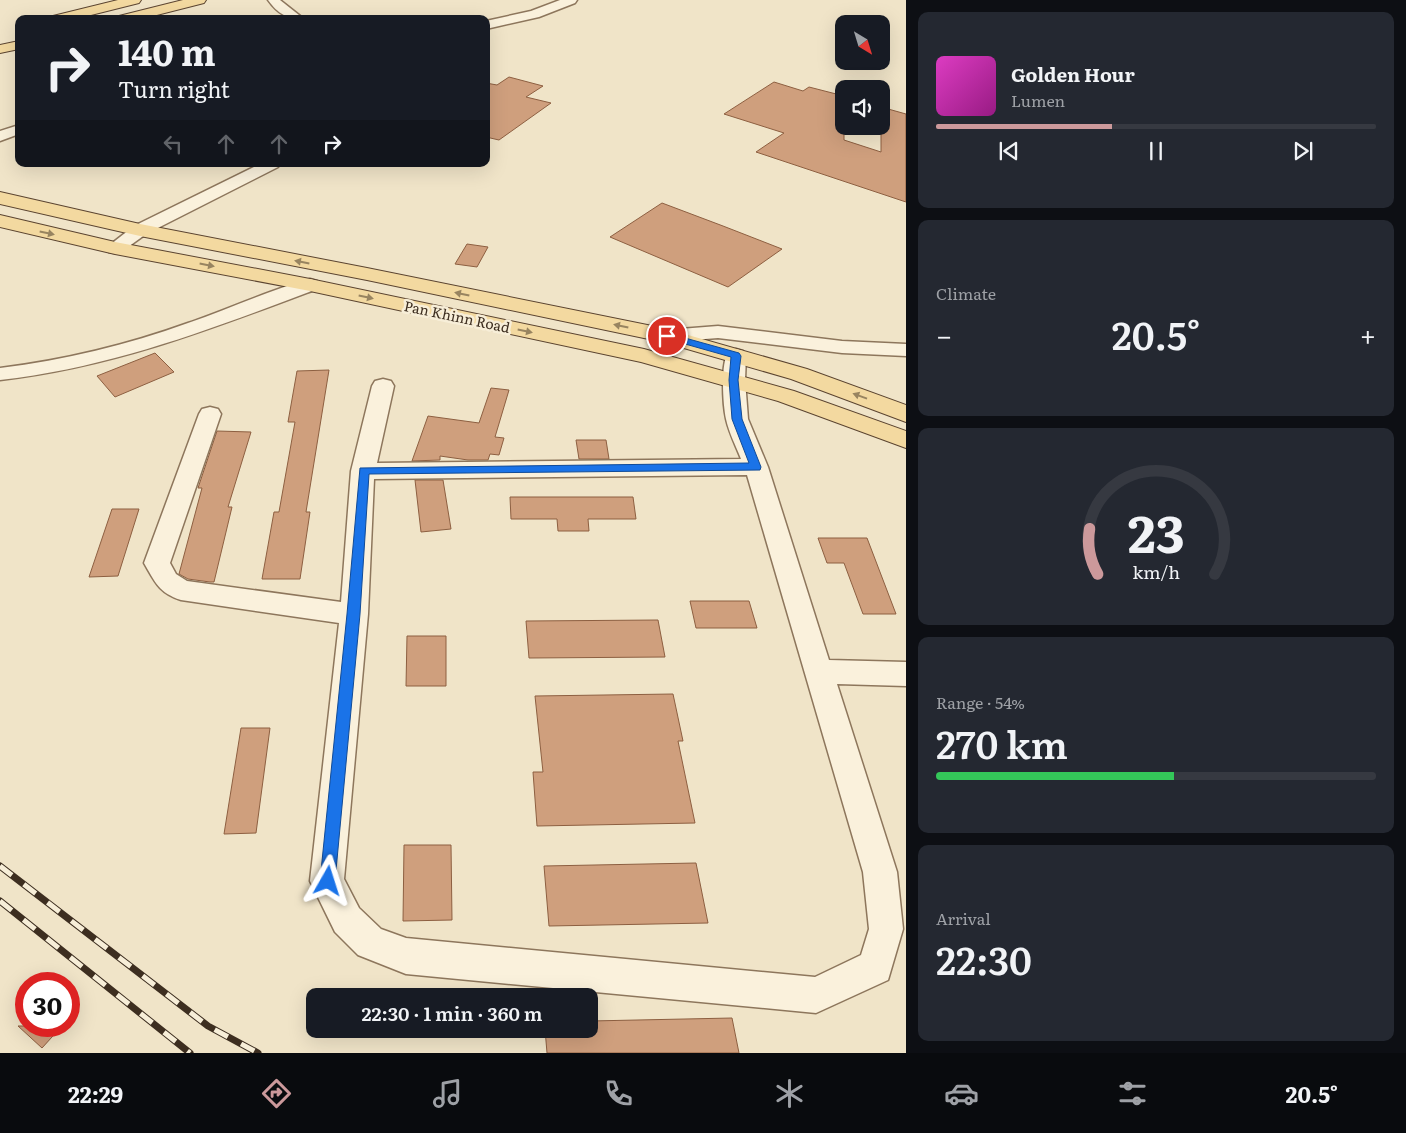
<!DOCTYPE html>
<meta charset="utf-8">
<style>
:root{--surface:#171b24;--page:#242831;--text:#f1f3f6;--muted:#9ea1a6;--line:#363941;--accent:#cc999b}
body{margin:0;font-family:Literata,serif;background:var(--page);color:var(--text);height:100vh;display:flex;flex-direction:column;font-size:19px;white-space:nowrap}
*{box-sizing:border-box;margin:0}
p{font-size:16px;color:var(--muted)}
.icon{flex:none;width:28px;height:28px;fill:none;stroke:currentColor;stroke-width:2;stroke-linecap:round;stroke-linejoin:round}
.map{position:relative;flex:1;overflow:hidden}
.sheet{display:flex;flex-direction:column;gap:12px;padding:12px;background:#0d0f14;width:500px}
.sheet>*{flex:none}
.banner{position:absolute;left:15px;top:15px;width:475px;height:152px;border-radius:10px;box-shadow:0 5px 20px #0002;background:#171b24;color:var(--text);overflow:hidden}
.needle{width:32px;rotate:142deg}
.buttons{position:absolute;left:835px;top:15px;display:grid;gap:10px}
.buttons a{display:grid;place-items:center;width:55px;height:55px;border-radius:10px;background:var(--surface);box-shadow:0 5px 20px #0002;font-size:25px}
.speed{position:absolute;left:15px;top:972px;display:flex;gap:10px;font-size:25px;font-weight:700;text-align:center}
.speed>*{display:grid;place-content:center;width:65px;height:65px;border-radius:50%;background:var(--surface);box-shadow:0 5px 20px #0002;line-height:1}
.speed .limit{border:8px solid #d22;background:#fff;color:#111}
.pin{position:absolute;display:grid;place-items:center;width:42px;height:42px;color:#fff;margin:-21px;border:2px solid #fff;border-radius:50%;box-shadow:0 1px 5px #0007}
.me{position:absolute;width:55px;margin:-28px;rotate:6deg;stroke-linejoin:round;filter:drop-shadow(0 0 4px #0008)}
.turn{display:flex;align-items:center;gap:18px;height:105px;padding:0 20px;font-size:22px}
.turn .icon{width:65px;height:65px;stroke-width:2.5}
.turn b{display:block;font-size:35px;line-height:42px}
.lanes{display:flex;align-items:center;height:48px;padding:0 20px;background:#0003;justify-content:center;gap:25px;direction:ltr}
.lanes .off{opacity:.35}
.big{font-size:38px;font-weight:600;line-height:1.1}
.sheet .widget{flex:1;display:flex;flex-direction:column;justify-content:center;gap:8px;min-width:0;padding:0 18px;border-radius:10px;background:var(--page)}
.sheet .dial{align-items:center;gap:0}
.dial svg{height:130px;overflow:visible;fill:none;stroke:var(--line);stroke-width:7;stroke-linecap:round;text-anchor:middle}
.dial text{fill:var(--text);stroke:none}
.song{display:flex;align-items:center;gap:15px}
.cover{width:60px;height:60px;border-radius:8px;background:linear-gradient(135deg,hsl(310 70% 55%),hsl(310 70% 35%))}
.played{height:5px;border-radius:2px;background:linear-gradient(90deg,var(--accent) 40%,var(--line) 40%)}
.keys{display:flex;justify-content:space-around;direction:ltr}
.heat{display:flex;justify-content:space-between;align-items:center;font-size:28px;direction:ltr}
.charge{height:8px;border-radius:4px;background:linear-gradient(90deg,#34c759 54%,var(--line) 0)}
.trip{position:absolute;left:306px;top:988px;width:292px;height:50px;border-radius:10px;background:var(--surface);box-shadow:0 5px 20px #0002;font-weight:600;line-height:50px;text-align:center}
.menu{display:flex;height:80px;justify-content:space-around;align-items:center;background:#090b0e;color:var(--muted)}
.menu .icon{width:35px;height:35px}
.menu .on{color:var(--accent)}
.menu b{font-size:22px;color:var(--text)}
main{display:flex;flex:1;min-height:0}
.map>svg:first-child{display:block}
.building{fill:#cf9f7d;stroke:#8d5f41}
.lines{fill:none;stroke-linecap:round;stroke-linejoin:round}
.street-casing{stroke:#8d765c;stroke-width:3}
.primary-casing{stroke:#5b4430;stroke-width:2}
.street{fill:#faf1dc;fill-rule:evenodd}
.primary{fill:#f3d9a0;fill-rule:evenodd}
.rail-casing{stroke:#3d2e20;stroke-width:7}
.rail{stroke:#f7eed8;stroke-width:5;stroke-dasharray:15;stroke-linecap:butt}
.oneway{fill:#988460}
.route{fill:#1a73e8;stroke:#114b97}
.labels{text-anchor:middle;stroke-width:5;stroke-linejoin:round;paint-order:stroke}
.far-street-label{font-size:14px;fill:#3d2e20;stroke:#f7eed8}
</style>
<main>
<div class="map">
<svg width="906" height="1053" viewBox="0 0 906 1053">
<rect width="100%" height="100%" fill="#f0e4c8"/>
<g class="building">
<polygon points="509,77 543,86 526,97 551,103 499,140 486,137 486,83 497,85"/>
<polygon points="774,82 803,91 809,87 844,96 844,140 881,152 881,107 906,114 906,202 756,152 784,133 724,114"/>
<polygon points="662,203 723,226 782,249 728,287 610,237"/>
<polygon points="467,244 488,247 477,267 455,264"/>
<polygon points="155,353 174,372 115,397 97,376"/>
<polygon points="329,370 306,512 310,512 300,579 262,579 274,512 279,512 295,422 288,422 297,371"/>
<polygon points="491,388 509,390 495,437 504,438 499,455 490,454 488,460 468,460 440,456 440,460 412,461 428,416 479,423"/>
<polygon points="217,431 251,432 228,507 232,507 214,582 210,582 188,579 179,574 202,488 198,488"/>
<polygon points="576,440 606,440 609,459 579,459"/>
<polygon points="415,480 443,480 451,529 421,532"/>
<polygon points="510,497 633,497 636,519 588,519 589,531 558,531 557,519 511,519"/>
<polygon points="112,509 139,509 118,576 89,577"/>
<polygon points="818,538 867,538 896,614 863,614 844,563 827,563"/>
<polygon points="690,601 749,601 757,628 696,628"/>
<polygon points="658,620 665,657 529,658 526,621"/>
<polygon points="407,636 446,636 446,686 406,686"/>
<polygon points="673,694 683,741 678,741 695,823 537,826 533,772 543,772 535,696"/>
<polygon points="241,728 270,728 256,833 224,834"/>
<polygon points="404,845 451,845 452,920 403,921"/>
<polygon points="696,863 708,923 549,926 544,866"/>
<polygon points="732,1018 739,1053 547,1053 545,1029 590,1029 590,1021"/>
<polygon points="18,1026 62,1026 42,1048"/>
</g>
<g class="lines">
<g class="street-casing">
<g id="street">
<path d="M268 0H280L304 19C287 19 278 14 268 0Z"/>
<polygon points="560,0 577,0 575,3 539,17 486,29 486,21 531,11"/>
<polygon points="19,125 19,134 0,141 0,131"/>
<polygon points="260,164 280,164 278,167 146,234 121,252 115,253 109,252 106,248 134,226"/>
<path d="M310 279 317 281 320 285 317 289C211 329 113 367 0 380V368C65 360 127 345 188 323 229 309 269 290 310 279Z"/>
<polygon points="718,326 842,341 906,344 906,356 842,353 718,338 667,342 660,340 657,336 660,332 667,330"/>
<path d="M736 349 743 351 746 355 745 380 748 419 768 467 829 660 906 662V686L837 684 897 872 903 929 888 980 816 1013 406 974 358 955 335 932 310 881 339 623 181 600C159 593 155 582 144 563L199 414 202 409 210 407 218 409 221 414 170 563 176 574 187 581 341 602 351 471 372 386 375 381 383 379 391 381 394 386 377 463 741 459C736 446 729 433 726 419 723 405 720 362 729 351ZM747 475 863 872 869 929 861 955 815 977 406 938 381 929 359 908 344 879 368 614 374 479Z"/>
</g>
</g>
<g class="primary-casing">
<g id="primary">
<polygon points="118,0 141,0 139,3 75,19 51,19 53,16"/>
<polygon points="183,0 206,0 204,3 141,19 117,19 119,16"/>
<polygon points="19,41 19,49 0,53 0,45"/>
<polygon points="0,192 140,224 367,268 667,329 807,369 906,405 906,422 791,379 663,342 367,280 140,236 0,204"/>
<polygon points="0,215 115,242 310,279 644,349 794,391 906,431 906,448 778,401 641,362 310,291 115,254 0,227"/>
</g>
</g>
<use href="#street" class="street"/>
<use href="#primary" class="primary"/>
<g class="rail-casing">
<g id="rail">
<polyline points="0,866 208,1026 258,1053"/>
<polyline points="0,901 190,1053"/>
</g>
</g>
<use href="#rail" class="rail"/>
</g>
<defs><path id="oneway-solid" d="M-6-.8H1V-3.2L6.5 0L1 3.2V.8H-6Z" transform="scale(1.25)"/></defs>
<g class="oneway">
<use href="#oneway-solid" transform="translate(47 233) rotate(12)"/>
<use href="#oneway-solid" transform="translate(302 262) rotate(-169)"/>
<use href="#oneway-solid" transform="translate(207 265) rotate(11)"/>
<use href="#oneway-solid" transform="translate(462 294) rotate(-168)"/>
<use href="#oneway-solid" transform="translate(366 297) rotate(12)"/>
<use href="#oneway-solid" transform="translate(621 326) rotate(-168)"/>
<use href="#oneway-solid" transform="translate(525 331) rotate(12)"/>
<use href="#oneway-solid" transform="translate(860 396) rotate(-160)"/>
</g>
<polygon class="route" points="667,333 739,353 741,356 738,380 742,419 761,467 760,470 369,474 360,614 335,881 333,886 328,888 322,886 320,881 347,614 360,468 749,463 732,419 729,380 731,357 664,338 663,336"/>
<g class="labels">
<g class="far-street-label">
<text transform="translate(457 317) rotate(12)" y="5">Pan Khinn Road</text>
</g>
</g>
</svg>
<div class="buttons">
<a><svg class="needle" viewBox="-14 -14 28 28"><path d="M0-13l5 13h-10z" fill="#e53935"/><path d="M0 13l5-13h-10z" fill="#9ea1a6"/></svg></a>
<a><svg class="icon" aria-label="sound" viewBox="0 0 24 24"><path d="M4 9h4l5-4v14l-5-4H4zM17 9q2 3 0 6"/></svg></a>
</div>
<div class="speed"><div class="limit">30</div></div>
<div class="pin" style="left:667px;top:336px;background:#d93025"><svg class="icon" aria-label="arrive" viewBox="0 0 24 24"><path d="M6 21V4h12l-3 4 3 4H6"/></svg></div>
<svg class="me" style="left:328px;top:881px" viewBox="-20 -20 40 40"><path d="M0-17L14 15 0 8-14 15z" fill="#1a73e8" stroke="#fff" stroke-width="4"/></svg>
<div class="trip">22:30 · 1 min · 360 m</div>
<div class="banner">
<div class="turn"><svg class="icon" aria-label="right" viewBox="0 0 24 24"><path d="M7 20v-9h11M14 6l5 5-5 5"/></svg><div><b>140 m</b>Turn right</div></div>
<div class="lanes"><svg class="icon off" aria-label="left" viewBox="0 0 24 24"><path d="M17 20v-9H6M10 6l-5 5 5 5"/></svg><svg class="icon off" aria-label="ahead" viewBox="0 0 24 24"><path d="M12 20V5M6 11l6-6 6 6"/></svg><svg class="icon off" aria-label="ahead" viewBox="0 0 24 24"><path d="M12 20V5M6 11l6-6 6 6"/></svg><svg class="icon" aria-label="right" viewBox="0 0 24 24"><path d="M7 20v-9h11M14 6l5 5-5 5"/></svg></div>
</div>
</div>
<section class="sheet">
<div class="widget">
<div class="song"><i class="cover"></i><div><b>Golden Hour</b><p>Lumen</p></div></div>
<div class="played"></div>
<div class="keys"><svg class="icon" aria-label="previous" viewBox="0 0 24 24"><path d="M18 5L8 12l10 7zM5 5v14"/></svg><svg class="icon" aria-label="pause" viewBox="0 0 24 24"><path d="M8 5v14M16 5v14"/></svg><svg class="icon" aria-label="next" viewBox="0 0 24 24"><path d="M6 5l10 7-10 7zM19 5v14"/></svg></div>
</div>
<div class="widget"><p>Climate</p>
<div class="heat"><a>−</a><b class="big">20.5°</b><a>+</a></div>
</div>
<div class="widget dial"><svg viewBox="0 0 100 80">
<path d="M14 69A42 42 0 1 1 86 69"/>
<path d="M14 69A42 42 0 0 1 9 41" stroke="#cc999b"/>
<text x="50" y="56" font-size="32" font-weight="700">23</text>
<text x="50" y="72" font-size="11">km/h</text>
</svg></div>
<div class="widget"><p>Range · 54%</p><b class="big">270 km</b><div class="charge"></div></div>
<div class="widget"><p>Arrival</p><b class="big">22:30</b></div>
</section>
</main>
<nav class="menu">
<b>22:29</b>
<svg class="icon on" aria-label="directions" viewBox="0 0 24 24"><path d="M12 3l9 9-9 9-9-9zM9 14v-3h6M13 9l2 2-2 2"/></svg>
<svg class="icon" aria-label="music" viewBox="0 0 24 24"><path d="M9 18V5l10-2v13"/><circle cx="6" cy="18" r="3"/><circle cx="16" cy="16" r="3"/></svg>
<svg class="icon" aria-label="phone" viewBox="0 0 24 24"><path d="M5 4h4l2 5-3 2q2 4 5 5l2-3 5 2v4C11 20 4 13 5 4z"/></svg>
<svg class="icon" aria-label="climate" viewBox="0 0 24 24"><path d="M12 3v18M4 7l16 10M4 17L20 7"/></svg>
<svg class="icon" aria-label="car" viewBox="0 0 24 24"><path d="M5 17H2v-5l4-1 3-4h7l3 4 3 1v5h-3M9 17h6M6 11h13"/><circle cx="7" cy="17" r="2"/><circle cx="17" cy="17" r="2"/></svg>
<svg class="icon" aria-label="filters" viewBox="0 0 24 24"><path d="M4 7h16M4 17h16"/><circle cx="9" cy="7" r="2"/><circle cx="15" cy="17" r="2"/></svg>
<b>20.5°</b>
</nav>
